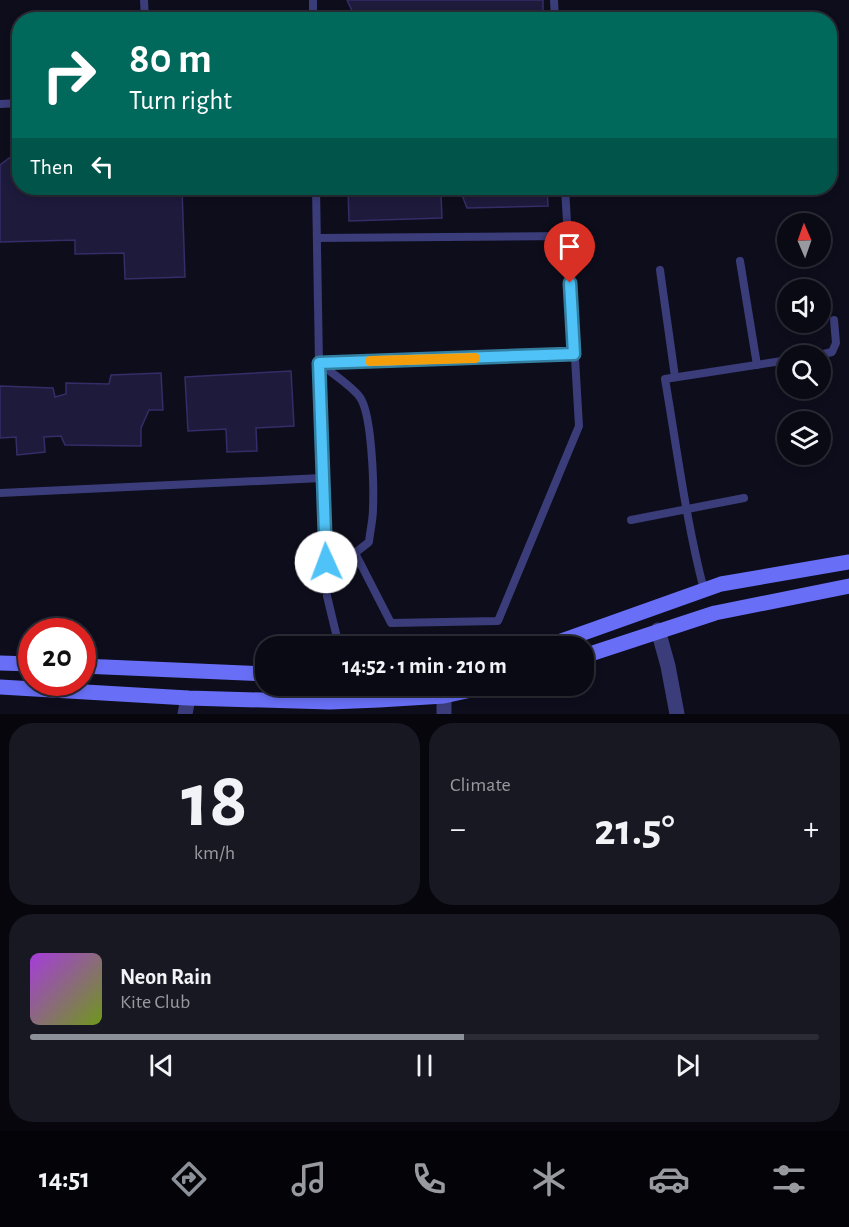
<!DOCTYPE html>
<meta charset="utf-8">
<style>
:root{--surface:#0a0a15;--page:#181822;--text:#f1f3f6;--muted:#999aa0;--line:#2a2b34;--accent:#8c9099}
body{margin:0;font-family:"Alegreya Sans",sans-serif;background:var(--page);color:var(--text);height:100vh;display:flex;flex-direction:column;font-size:22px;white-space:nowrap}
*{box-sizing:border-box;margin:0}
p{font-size:20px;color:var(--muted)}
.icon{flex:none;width:33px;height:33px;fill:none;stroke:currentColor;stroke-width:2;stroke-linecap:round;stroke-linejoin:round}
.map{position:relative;height:714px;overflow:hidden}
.details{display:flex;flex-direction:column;gap:9px;padding:9px;background:#06060c;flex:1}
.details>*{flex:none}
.banner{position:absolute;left:12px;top:12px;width:825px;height:183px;border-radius:24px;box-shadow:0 3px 9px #0003,0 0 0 2px var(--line);background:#00695c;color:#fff;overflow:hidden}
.needle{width:39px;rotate:358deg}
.fabs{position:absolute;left:777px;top:213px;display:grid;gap:12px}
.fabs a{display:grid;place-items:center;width:54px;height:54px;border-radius:50%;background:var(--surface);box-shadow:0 3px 9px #0003,0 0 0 2px var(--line);font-size:30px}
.speed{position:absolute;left:18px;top:618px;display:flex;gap:12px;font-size:30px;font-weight:700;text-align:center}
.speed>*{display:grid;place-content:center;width:78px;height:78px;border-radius:50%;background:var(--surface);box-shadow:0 3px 9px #0003,0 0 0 2px var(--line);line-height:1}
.speed .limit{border:9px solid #d22;background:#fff;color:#111}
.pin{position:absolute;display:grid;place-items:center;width:51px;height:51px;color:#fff;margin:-62px -26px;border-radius:50% 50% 50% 0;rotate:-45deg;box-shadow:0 0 6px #0007}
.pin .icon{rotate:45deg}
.me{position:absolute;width:66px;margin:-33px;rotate:358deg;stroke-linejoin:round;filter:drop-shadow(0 0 4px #0008)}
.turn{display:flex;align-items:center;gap:21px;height:126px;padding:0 18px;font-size:27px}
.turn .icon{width:78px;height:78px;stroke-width:2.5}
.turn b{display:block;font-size:42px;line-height:51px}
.then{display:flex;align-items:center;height:57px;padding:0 18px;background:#0003;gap:12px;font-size:22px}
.big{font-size:45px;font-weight:600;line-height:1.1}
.details .tile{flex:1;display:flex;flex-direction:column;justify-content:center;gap:9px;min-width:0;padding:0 21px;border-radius:24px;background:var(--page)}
.details .dial{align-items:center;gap:0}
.dial b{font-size:78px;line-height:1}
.song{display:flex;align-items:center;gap:18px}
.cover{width:72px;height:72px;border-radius:9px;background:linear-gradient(135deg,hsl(280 70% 55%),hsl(80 70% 35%))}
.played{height:6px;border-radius:3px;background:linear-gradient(90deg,var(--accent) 55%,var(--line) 55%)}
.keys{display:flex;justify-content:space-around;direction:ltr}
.heat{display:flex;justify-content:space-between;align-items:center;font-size:33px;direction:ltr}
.details .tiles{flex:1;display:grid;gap:9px;grid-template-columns:1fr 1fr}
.tile:last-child{grid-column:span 2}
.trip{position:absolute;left:255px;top:636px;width:339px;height:60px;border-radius:24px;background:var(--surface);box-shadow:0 3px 9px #0003,0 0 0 2px var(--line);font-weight:600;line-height:60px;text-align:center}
.menu{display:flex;height:96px;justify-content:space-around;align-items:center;background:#040408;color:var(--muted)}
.menu .icon{width:42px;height:42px}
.menu .on{color:var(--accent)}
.menu b{font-size:27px;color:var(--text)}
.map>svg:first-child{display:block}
.building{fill:#1e1a3c;stroke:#342d67;stroke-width:1.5}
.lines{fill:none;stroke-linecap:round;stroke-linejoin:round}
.lane{stroke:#3a3d79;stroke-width:8}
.street{stroke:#3a3d79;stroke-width:15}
.secondary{stroke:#686ff6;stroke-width:15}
.route-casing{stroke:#337fa1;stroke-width:15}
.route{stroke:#4fc3f7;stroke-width:10}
.slow{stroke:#f59e0b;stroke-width:10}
</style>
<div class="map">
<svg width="849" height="714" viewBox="0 0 849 714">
<rect width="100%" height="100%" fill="#0e0d1c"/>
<g class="building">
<polygon points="347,0 543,0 543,20 354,20 354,15"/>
<polygon points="20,150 20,188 182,188 185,277 125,279 124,253 75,254 75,240 0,242 0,165"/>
<polygon points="348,188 547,188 548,206 467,208 462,195 441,196 442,218 349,221"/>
<polygon points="291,371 294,426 256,428 257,451 227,452 226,429 188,431 185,377"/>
<polygon points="161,373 163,410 149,410 141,428 141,446 65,445 61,436 44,437 45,452 17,455 16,437 0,438 0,386 53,388 55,397 66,394 66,383 109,384 111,375"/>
</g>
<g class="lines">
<g class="lane">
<polyline points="144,0 145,20"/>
<polyline points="313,0 313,20"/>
<polyline points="554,0 555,20"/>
<polyline points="0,104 20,103"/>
<polyline points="316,188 319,363 327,596 339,646"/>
<polyline points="317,238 567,236"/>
<polyline points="740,261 757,365"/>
<polyline points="660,270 675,377"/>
<polyline points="815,356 832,352 836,343 834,320"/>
<polyline points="319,363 574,354"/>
<path d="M319 363C330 372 355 388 361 399 372 418 374 485 373 509 373 520 370 531 369 542L355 553 326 566"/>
<polyline points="0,493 322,478"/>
<polyline points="631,520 744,498"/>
<polyline points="355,553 391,623 498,621 579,426 565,188"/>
<path d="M704 590C686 521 677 449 665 379L788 360"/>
<polyline points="347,686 350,701"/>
</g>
<g class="street">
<polyline points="658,630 668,666 677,714"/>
<polyline points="444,696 444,714"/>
<polyline points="185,714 188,698"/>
</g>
<g class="secondary">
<polyline points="547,646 721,584 849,562"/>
<polyline points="584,656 715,613 849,586"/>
<polyline points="0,663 32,664"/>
<polyline points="82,666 266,674"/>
<polyline points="0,687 188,698 330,702 379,700 444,696 489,686"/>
</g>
</g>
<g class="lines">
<g class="route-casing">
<polyline id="route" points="326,562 319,363 574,354 570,283"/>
</g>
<use href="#route" class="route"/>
<polyline class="slow" points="370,361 475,358"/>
</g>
</svg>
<div class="fabs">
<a><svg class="needle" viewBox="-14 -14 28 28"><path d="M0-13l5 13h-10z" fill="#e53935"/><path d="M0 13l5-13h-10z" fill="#999aa0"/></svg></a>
<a><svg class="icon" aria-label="sound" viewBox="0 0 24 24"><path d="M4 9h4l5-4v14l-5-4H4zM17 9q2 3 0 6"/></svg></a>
<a><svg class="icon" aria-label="search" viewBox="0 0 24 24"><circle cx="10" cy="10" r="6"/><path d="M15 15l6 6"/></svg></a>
<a><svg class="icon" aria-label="layers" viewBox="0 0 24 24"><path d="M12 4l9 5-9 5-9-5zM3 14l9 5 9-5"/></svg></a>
</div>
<div class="speed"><div class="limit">20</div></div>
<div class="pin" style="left:570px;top:283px;background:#d93025"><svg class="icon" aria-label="arrive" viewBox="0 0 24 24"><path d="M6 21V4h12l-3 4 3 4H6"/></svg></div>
<svg class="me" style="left:326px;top:562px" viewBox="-20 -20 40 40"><circle r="19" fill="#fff"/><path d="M0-13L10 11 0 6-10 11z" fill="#4fc3f7"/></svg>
<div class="trip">14:52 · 1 min · 210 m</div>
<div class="banner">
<div class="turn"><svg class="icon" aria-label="right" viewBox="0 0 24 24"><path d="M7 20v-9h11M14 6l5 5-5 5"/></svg><div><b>80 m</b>Turn right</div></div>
<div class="then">Then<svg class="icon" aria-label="left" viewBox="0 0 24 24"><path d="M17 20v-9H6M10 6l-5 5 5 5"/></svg></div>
</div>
</div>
<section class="details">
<div class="tiles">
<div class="tile dial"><b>18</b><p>km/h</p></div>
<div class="tile"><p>Climate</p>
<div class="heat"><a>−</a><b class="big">21.5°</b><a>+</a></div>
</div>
<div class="tile">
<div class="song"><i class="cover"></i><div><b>Neon Rain</b><p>Kite Club</p></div></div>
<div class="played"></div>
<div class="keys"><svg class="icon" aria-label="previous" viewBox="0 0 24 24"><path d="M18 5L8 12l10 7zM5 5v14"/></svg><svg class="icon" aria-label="pause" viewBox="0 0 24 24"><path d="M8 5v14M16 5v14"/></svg><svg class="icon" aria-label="next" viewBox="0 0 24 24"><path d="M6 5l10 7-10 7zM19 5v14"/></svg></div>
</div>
</div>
</section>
<nav class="menu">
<b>14:51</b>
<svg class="icon on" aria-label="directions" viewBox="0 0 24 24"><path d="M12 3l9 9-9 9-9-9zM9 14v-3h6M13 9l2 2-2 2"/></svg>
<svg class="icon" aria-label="music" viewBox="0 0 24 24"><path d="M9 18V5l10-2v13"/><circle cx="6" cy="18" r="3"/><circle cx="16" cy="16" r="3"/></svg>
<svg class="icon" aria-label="phone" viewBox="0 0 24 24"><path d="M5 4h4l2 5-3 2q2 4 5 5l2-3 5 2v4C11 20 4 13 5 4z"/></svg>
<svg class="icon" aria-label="climate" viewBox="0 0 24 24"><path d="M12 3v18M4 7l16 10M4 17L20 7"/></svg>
<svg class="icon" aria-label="car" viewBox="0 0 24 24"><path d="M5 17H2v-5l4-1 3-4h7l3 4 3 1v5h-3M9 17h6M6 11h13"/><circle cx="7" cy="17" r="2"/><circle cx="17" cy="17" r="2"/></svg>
<svg class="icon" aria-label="filters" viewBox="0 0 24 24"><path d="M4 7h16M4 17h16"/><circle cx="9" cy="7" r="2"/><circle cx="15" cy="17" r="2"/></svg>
</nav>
